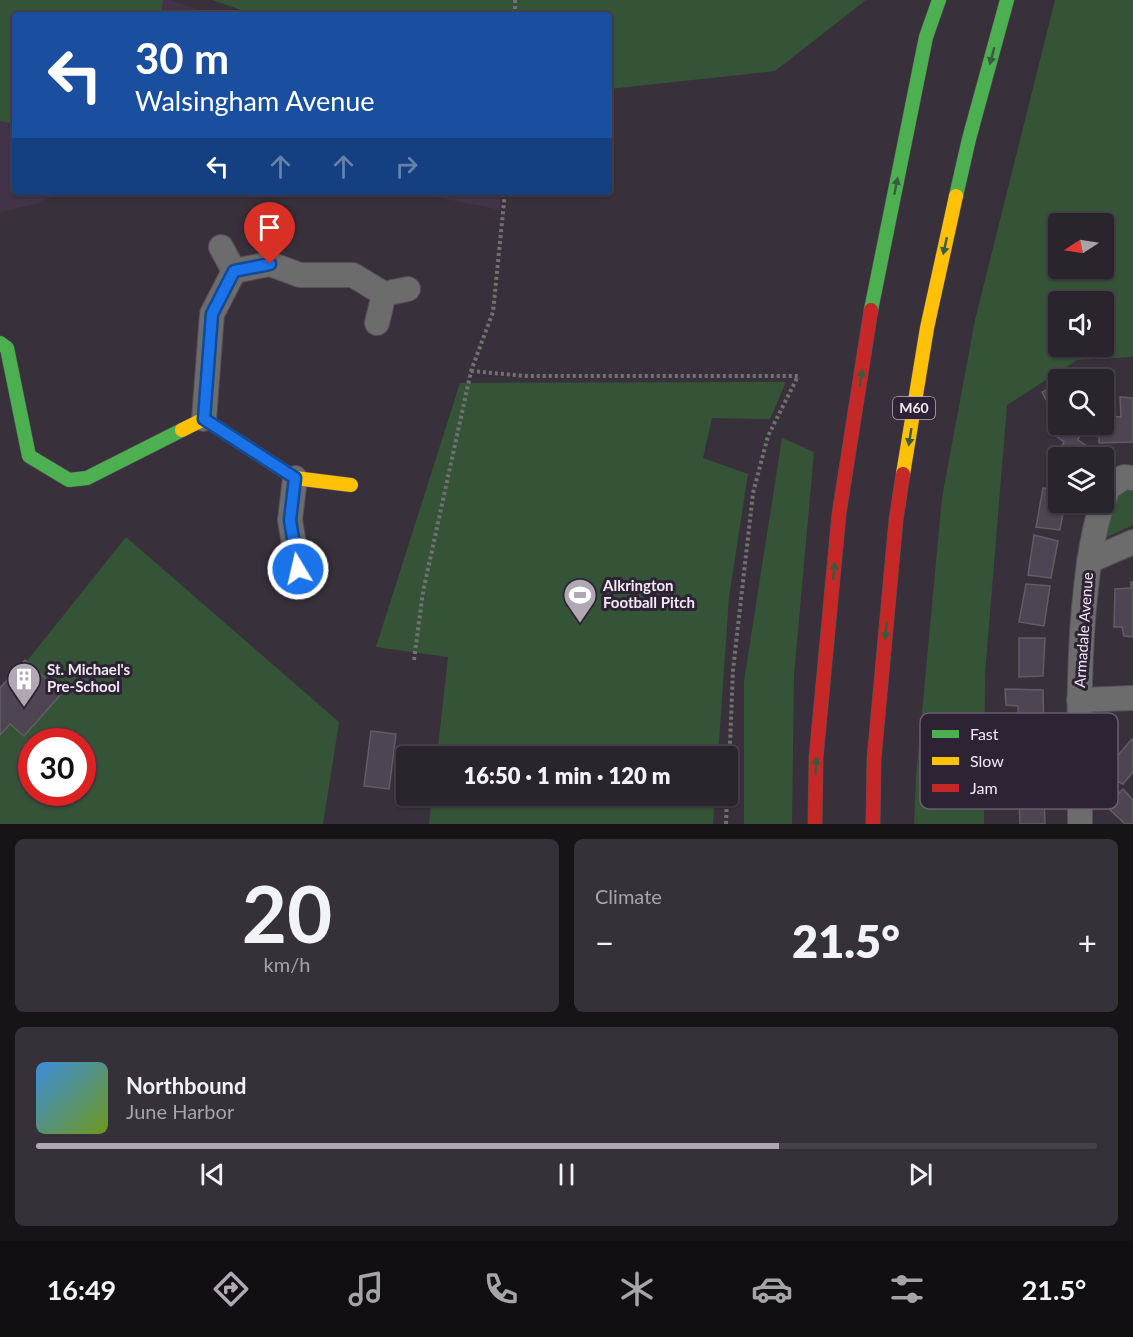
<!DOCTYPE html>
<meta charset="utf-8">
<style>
:root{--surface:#2a252c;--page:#363138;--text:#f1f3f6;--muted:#a5a5a9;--line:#464248;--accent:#b0a9b3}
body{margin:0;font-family:Lato,sans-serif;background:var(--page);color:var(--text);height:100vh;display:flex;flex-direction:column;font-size:22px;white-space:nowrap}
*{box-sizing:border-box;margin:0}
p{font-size:20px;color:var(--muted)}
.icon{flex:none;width:33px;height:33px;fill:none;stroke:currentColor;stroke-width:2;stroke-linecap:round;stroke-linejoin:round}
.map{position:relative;height:824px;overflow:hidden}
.drawer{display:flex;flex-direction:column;gap:15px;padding:15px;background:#171418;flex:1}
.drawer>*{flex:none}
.hud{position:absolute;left:12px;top:12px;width:600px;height:183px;border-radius:6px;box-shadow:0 2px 4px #0004,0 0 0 2px var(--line);background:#1a4fa0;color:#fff;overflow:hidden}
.needle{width:39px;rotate:258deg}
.tools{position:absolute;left:1048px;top:213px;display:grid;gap:12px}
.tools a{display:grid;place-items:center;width:66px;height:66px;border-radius:6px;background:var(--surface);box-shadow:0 2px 4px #0004,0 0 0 2px var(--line);font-size:30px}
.speed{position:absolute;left:18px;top:728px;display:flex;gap:12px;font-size:30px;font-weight:700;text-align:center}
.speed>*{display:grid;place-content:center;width:78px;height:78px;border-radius:50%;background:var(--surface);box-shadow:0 2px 4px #0004,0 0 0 2px var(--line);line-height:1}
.speed .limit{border:9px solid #d22;background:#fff;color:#111}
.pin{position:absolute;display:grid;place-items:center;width:51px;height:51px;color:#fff;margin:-62px -26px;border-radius:50% 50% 50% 0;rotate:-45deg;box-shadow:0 0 6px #0007}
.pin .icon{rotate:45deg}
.me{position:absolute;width:66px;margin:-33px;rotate:351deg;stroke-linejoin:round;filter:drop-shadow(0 0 4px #0008)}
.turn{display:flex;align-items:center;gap:21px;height:126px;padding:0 24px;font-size:27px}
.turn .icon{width:78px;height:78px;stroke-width:2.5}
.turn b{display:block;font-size:42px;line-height:51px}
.lanes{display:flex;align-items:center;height:57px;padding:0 24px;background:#0003;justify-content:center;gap:30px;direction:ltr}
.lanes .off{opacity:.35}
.big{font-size:45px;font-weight:800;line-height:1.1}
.drawer .tile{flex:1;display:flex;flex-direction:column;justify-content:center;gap:9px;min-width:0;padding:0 21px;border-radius:9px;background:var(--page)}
.drawer .dial{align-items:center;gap:0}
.dial b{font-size:78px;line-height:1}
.song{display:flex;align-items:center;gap:18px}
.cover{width:72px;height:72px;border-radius:9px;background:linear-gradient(135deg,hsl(210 70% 55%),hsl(80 70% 35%))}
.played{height:6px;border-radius:3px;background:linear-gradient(90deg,var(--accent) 70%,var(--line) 70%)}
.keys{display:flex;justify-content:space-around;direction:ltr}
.heat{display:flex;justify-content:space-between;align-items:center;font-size:33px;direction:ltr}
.drawer .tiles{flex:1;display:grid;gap:15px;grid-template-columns:1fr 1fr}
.tile:last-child{grid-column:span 2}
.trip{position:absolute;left:396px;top:746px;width:342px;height:60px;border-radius:6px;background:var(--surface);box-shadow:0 2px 4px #0004,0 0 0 2px var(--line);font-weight:800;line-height:60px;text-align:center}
.dock{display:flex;height:96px;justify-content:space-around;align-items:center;background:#110f12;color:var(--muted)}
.dock .icon{width:42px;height:42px}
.dock .selected{color:var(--accent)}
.dock b{font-size:27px;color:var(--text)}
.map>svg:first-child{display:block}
.built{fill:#423349}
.green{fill:#355437;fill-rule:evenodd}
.building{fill:#4d4552;stroke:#625c64;stroke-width:1.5}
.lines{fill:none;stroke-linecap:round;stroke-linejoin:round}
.street-casing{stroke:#554f58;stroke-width:26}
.fast-casing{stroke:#554f58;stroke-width:15}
.slow-casing{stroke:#554f58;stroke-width:15}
.jam-casing{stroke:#554f58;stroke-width:15}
.path{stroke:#727172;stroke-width:4;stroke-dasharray:3 3;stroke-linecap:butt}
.street{stroke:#6c6c6d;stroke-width:24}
.fast{stroke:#4caf50;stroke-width:14}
.slow{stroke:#ffc107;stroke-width:14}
.jam{stroke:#c62828;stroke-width:14}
.oneway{fill:#3a5b3f}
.route-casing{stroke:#114b97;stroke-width:15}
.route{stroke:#1a73e8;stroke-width:10}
.labels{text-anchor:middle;stroke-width:6;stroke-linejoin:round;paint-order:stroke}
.shield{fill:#2e2334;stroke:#b6aeba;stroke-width:1.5}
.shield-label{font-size:14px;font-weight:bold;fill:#f0e9f4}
.poi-label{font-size:15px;font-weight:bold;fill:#f0e9f4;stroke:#2e2334;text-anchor:start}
.street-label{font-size:15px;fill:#f0e9f4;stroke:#2e2334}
.key{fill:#2e2334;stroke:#685e6e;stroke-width:1.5}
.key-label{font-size:16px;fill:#f0e9f4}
</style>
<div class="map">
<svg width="1133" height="824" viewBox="0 0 1133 824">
<rect width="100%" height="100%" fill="#38313b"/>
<g class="built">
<polygon points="0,0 171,0 212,15 15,15 15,192 65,192 35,204 0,212"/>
<polygon points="412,192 500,192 500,210"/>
</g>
<g class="green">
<polygon points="0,0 163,0 161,15 15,15 15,124 0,121"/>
<polygon points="213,0 866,0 775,71 609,89 609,15 255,15"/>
<path d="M1055 0H1133V357L1077 360 1007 405 985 674 984 824H914L916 777 942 498 975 320ZM1059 224H1104V268H1059ZM1059 302H1104V346H1059Z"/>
<polygon points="786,382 770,419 712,418 703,458 748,474 729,597 718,756 437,756 448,657 376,647 460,383"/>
<polygon points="782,438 814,452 794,675 792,824 744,824 744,681"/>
<polygon points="1133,484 1133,525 1105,538 1113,491"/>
<path d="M126 537 339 722 323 824H0V735L10 724 24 735 62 693 27 661ZM32 741H82V792H32Z"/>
<polygon points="432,795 715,795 713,824 429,824"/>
</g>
<g class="building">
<polygon points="1059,375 1061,380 1059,380 1059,403 1050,407 1042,392 1057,385 1054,377"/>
<polygon points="1120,397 1133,398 1133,442 1099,443 1099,424 1104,424 1104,411 1108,411 1109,416 1121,417"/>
<polygon points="1063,425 1080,434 1078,440 1090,448 1085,458 1059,458 1059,475 1049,470 1064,442 1055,435"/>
<polygon points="1043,488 1059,490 1059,502 1065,502 1060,530 1036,527"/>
<polygon points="1034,535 1058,541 1051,578 1028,575"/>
<polygon points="1131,582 1133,582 1133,637 1124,636 1122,627 1114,627 1115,589 1131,588"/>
<polygon points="1026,584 1050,586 1044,626 1019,622"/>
<polygon points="1019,638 1045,638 1043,676 1019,677"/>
<polygon points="25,660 62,693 24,736 10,724 0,735 0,688"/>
<polygon points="1005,689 1043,690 1044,739 1020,737 1018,706 1006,705"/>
<polygon points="371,731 396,734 389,789 364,786"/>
<polygon points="1132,739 1133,741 1133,772 1123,784 1117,781 1112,786 1101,775"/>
<polygon points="1123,789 1133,800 1133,824 1125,824 1106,806"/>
<polygon points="1044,798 1045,824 1020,824 1019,799"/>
</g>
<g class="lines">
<g class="street-casing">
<g id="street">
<polyline points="221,247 234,271"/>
<polyline points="377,323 384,294 408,289"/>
<polyline points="204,419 212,314 234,271 270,264 300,275 353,275 384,294"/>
<polyline points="295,478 290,520 298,569"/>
<polyline points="1104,500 1108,488 1124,477 1133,478"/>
<polyline points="1089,561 1133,542"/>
<polyline points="1079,700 1133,698"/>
<path d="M1080 824C1080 746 1077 666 1086 588 1089 559 1093 530 1103 502"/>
</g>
</g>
<g class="fast-casing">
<g id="fast">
<polyline points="956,196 969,139 1007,0"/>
<polyline points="871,310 926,37 939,0"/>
<polyline points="0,343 7,348 29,456 69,480 87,478 182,430"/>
</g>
</g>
<g class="slow-casing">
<g id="slow">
<polyline points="182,430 204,419 295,478 351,485"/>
<polyline points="903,474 927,328 956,196"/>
</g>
</g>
<g class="jam-casing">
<g id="jam">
<polyline points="815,824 816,758 839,514 871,310"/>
<polyline points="873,824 874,759 896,520 903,474"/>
</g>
</g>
<g class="path">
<polyline points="515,0 515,15"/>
<polyline points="471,371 525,376 798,376 768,436 753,493 733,670 728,793"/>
<polyline points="414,660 423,592 471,371 493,312 505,192"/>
<polyline points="726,824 727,795"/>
</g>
<use href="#street" class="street"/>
<use href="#fast" class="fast"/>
<use href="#slow" class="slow"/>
<use href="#jam" class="jam"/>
</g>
<defs><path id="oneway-solid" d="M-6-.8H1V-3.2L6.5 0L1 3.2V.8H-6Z" transform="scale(1.5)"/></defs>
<g class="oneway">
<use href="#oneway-solid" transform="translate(992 56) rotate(105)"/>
<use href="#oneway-solid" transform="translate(896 186) rotate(-79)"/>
<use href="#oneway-solid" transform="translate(945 246) rotate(102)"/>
<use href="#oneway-solid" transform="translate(861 378) rotate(-81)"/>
<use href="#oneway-solid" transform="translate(910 437) rotate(99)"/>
<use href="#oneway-solid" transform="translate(834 571) rotate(-85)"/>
<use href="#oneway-solid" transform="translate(886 631) rotate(95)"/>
<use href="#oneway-solid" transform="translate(816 766) rotate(-88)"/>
</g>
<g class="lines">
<g class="route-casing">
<polyline id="route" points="270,264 234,271 212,314 204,419 295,478 290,520 298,569"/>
</g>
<use href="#route" class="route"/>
</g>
<defs>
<g id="stadium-pin" transform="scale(1.725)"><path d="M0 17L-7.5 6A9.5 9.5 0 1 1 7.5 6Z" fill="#b0a9b3" stroke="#2e2334"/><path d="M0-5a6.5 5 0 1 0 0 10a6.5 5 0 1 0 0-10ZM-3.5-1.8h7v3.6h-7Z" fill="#fff"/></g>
<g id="building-pin" transform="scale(1.725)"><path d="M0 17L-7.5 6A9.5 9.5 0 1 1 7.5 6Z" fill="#b0a9b3" stroke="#2e2334"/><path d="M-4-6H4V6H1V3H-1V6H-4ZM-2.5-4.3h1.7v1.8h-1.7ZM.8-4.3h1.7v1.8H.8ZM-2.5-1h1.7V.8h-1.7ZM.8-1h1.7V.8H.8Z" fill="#fff"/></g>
</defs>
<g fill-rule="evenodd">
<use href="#stadium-pin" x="580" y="595"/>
<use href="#building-pin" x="24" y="679"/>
</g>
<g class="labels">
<rect class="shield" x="893" y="397" width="42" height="22" rx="4.5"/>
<g class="shield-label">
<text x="914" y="413">M60</text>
</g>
<g class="poi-label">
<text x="603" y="591">Alkrington<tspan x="603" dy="17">Football Pitch</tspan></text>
<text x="47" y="675">St. Michael's<tspan x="47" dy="17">Pre-School</tspan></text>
</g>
<g class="street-label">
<text transform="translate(1084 630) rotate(-86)" y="5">Armadale Avenue</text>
</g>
</g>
<rect x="920" y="713" width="198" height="96" rx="9" class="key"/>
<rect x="932" y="730" width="27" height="8" fill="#4caf50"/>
<rect x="932" y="757" width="27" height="8" fill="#ffc107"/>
<rect x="932" y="784" width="27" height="8" fill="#c62828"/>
<g class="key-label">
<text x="970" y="740">Fast</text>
<text x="970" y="767">Slow</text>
<text x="970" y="794">Jam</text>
</g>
</svg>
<div class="tools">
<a><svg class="needle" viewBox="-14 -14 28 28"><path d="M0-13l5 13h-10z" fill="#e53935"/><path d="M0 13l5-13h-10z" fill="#a5a5a9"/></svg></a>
<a><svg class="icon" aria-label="sound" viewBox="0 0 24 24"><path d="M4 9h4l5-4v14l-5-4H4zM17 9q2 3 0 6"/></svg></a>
<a><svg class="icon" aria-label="search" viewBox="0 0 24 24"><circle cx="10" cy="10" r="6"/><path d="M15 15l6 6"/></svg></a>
<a><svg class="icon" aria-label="layers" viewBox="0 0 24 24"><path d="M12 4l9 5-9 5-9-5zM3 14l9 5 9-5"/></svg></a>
</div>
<div class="speed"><div class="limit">30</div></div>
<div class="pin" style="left:270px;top:264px;background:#d93025"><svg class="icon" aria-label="arrive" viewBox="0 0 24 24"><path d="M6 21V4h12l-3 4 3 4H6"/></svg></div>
<svg class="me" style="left:298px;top:569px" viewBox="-20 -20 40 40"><circle r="17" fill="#1a73e8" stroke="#fff" stroke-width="3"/><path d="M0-11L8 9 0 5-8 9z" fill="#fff"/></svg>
<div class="trip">16:50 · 1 min · 120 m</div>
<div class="hud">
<div class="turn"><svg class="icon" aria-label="left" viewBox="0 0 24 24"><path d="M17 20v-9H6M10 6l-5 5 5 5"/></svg><div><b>30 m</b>Walsingham Avenue</div></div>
<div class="lanes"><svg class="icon" aria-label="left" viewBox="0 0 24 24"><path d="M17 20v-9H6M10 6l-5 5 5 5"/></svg><svg class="icon off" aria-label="ahead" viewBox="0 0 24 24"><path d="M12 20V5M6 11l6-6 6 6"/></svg><svg class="icon off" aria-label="ahead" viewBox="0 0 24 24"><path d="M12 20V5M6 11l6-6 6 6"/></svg><svg class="icon off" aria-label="right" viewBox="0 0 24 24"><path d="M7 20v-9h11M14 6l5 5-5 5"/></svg></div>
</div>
</div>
<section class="drawer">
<div class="tiles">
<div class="tile dial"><b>20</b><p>km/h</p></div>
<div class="tile"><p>Climate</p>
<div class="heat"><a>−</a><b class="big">21.5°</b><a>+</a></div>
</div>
<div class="tile">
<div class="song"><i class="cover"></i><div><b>Northbound</b><p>June Harbor</p></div></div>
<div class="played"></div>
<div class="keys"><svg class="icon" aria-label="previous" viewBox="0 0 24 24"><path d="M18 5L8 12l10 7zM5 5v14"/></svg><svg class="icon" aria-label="pause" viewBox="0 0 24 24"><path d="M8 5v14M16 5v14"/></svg><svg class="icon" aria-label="next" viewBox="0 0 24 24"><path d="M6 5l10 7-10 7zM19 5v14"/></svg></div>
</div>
</div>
</section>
<nav class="dock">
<b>16:49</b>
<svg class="icon selected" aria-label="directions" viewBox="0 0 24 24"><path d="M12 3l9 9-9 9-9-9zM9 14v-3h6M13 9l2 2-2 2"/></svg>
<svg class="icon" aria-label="music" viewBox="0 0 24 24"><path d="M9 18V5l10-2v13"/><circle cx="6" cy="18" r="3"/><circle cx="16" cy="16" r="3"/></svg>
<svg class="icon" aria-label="phone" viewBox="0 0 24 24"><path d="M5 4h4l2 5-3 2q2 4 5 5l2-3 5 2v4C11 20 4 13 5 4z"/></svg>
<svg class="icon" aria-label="climate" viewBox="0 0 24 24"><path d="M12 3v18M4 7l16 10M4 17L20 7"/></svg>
<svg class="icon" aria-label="car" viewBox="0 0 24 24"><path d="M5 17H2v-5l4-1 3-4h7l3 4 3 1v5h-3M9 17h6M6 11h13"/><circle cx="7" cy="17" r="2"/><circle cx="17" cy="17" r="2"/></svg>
<svg class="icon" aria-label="filters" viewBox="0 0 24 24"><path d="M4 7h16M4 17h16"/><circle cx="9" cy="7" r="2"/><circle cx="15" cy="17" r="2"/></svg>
<b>21.5°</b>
</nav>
